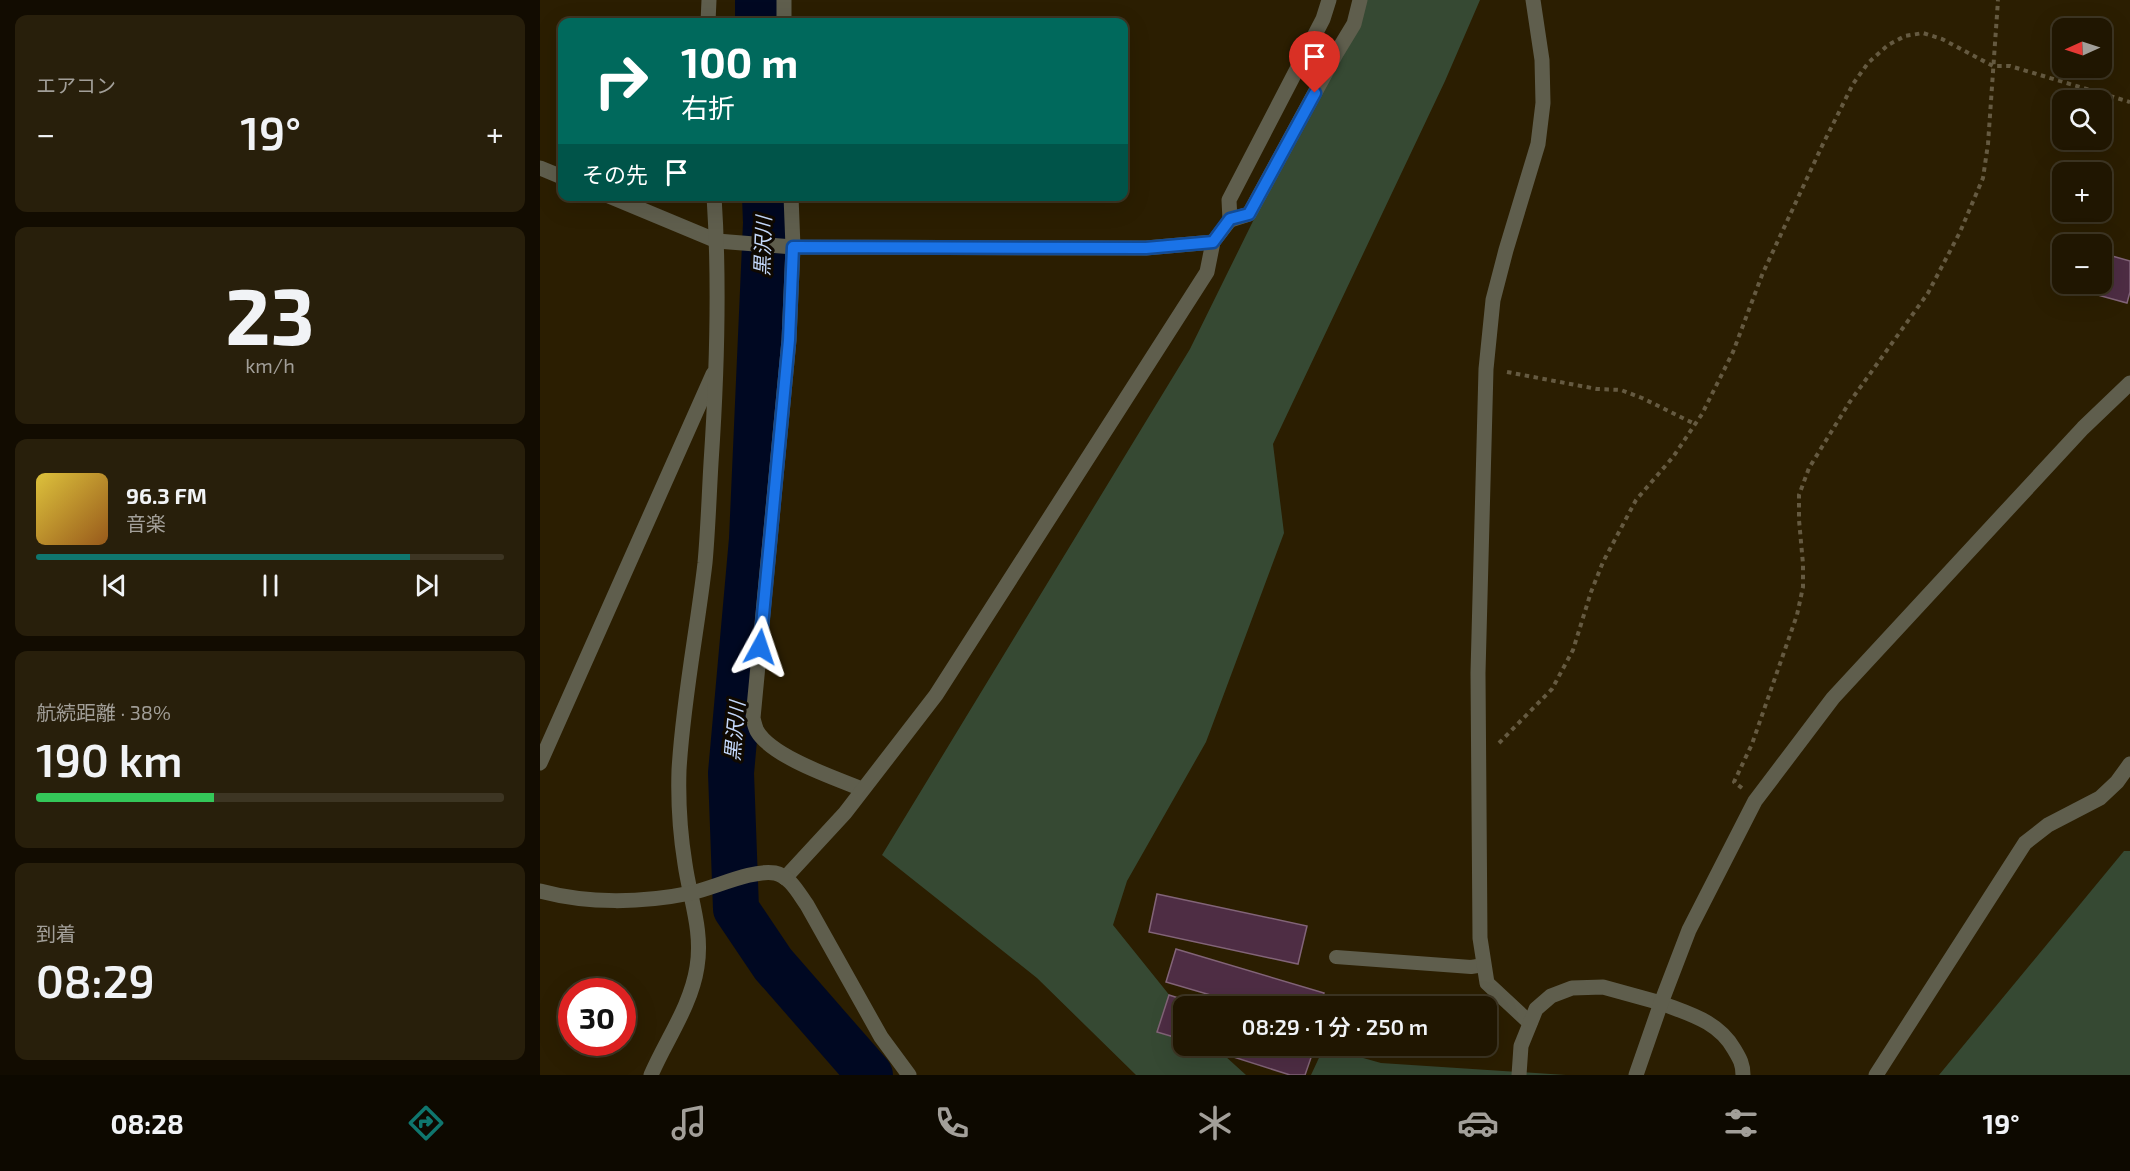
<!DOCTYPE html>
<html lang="ja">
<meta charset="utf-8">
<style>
:root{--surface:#201601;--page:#281f0b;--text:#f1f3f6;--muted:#a29f99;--line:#3d3523;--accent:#0f766e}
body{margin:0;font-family:"Exo 2","Noto Sans JP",sans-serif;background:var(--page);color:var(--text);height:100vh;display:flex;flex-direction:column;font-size:22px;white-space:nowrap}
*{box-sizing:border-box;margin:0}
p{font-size:20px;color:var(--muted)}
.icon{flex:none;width:33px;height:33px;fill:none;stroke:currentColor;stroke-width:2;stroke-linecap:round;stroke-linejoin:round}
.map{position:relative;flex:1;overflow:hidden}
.panel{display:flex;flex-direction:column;gap:15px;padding:15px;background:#120c01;width:540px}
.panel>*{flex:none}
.hud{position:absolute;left:18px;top:18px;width:570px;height:183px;border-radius:12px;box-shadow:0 6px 24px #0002,0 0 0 2px var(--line);background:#00695c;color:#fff;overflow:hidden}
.needle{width:39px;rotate:267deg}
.controls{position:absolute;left:1512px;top:18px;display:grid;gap:12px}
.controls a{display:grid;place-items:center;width:60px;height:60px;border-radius:12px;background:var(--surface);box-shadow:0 6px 24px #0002,0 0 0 2px var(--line);font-size:30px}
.speed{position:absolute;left:18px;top:978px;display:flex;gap:12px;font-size:30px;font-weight:700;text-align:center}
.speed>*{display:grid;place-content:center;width:78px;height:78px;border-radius:50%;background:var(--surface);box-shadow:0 6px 24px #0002,0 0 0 2px var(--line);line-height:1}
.speed .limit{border:9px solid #d22;background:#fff;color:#111}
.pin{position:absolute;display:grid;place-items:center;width:51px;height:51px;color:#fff;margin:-62px -26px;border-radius:50% 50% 50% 0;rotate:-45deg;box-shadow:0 0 6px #0007}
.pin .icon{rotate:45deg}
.me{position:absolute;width:66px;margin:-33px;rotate:5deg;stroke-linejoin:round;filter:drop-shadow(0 0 4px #0008)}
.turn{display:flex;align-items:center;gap:21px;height:126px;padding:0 24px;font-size:27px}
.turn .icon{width:78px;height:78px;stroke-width:2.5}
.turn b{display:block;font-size:42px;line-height:51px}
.then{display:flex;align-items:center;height:57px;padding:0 24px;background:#0003;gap:12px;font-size:22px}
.big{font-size:45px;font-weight:600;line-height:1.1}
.panel .card{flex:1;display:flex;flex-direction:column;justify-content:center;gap:9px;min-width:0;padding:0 21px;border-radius:12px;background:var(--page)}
.panel .dial{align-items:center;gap:0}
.dial b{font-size:78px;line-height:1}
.song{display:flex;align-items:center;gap:18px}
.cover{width:72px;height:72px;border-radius:9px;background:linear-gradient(135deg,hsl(50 70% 55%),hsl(30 70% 35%))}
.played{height:6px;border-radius:3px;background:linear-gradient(90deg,var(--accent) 80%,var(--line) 80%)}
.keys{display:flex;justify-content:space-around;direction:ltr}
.heat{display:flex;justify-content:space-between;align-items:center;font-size:33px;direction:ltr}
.charge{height:9px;border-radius:4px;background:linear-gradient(90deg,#34c759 38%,var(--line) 0)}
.trip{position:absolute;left:633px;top:996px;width:324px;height:60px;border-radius:12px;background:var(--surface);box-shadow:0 6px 24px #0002,0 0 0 2px var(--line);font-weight:600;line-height:60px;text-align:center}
.dock{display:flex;height:96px;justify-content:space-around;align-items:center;background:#0d0900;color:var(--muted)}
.dock .icon{width:42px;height:42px}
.dock .on{color:var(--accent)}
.dock b{font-size:27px;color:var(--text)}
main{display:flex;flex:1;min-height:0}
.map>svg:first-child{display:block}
.green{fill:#364933}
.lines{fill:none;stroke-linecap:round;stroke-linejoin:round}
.river{stroke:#000822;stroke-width:46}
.building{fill:#4e2d44;stroke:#826478;stroke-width:1.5}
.path{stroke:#655a41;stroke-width:4;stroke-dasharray:4.5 4.5;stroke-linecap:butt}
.service{stroke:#5f5e4d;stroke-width:14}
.minor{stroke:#5f5e4d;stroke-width:15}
.tertiary{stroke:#5f5e4d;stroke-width:15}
.route-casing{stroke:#114b97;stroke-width:15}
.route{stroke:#1a73e8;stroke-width:10}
.labels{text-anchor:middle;stroke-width:6;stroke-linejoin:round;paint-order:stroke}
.water-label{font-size:20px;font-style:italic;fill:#c4d8fb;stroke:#0f0901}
</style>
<main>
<section class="panel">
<div class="card"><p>エアコン</p>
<div class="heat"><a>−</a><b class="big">19°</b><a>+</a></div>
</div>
<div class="card dial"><b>23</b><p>km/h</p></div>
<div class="card">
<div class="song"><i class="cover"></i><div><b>96.3 FM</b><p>音楽</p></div></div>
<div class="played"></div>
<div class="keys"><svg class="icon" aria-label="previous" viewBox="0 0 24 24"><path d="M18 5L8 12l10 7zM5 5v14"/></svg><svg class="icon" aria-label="pause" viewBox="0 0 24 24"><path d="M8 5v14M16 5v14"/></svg><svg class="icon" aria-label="next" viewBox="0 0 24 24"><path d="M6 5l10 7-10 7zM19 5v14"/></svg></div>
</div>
<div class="card"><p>航続距離 · 38%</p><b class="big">190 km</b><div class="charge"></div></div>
<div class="card"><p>到着</p><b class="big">08:29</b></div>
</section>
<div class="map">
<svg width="1590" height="1075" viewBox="0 0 1590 1075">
<rect width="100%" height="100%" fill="#2b1e01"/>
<g class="green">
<polygon points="822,0 940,0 905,81 733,444 744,533 666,742 587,881 573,925 643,1012 644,1046 674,1046 706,1075 596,1075 497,978 342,855 650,349"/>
<polygon points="1584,851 1590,851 1590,1075 1399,1075"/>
<polygon points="784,1047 841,1063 1026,1075 771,1075"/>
</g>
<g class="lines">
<g class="river">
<polyline points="218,0 218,22"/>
<polyline points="225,196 226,223 212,539 191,773 196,909 233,964 330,1075"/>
</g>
</g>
<g class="building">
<polygon points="1565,254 1590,261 1590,292 1587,303 1554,294 1557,284 1562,284 1562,266"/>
<polygon points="617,894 767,926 758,964 609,932"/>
<polygon points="636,949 784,993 781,1002 796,1006 708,1006 626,982"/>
<polygon points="629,995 664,1006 644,1006 644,1040 617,1032"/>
<polygon points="659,1046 775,1046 765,1075 750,1075"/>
</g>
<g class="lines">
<g class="path">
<polyline points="967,372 1057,389 1081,390 1102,398 1155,424"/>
<polyline points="959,743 1012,689 1033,650 1051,592 1063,562 1096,500 1133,457 1162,414 1193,352 1222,275 1282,146 1313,84 1328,63 1348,45 1365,36 1383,33 1402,39 1453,66 1470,66 1590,102"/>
<polyline points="1202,788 1194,782 1212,744 1257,615 1263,587 1263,564 1259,520 1259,495 1269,468 1309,403 1388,293 1420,232 1443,178 1448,144 1458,0"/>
</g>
<polyline class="service" points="796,957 931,967 944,965"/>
<g class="minor">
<polyline points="244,0 244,22"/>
<polyline points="168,22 169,0"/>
<polyline points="0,168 22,177"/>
<polyline points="69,196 177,241 253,247 606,248 673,242"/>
<path d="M251 196 253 247 249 340 213 718C214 722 215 727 217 731 232 757 295 778 322 789"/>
<polyline points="690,220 709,214 797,52 814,24 820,0"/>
<polyline points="0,763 173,374"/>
<polyline points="245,878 305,813 396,695 667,272 673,242 690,220 689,200 783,19 789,0"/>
<path d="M1121 1003C1149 1014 1178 1021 1194 1049 1200 1059 1203 1064 1203 1075"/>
<polyline points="990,1023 947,983 940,938 938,673 946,369 953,300 966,250 998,144 1003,103 1002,60 993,0"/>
<path d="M111 1075C126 1040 151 1006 157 967 163 931 150 899 145 864 140 833 138 801 139 770 143 700 157 632 165 563 168 530 169 497 171 463 177 374 180 286 174 196"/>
<polyline points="1336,1075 1485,843 1508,825 1560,798 1577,782 1590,764"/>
</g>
<g class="tertiary">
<path d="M0 891C48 904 102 903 151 893 174 888 213 869 235 873 250 876 259 894 267 905L341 1037 369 1075"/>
<polyline points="979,1075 981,1046 996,1009 1011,996 1032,988 1063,987 1121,1003"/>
<polyline points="1096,1075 1121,1003 1149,930 1215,801 1293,698 1543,428 1590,383"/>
</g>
</g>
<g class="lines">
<g class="route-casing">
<polyline id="route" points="220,647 249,340 253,247 606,248 673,242 690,219 709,214 775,93"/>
</g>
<use href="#route" class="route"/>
</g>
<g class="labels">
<g class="water-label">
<text transform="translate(223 246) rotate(-88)" y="7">黒沢川</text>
<text transform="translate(195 731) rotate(-85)" y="7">黒沢川</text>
</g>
</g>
</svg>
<div class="controls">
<a><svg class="needle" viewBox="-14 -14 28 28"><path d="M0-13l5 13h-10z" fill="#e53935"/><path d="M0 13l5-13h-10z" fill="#a29f99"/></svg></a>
<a><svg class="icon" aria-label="search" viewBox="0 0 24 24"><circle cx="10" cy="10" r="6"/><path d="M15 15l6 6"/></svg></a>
<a>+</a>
<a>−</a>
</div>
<div class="speed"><div class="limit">30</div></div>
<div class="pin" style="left:775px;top:93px;background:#d93025"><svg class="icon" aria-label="arrive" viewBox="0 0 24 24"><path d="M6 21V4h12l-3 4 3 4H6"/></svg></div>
<svg class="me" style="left:220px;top:647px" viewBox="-20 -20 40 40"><path d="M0-17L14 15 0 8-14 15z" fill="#1a73e8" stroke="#fff" stroke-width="4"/></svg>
<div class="trip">08:29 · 1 分 · 250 m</div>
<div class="hud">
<div class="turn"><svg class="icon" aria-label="right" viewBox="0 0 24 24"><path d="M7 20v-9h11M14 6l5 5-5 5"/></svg><div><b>100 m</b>右折</div></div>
<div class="then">その先<svg class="icon" aria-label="arrive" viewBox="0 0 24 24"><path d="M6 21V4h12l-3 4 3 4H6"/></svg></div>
</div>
</div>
</main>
<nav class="dock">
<b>08:28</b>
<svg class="icon on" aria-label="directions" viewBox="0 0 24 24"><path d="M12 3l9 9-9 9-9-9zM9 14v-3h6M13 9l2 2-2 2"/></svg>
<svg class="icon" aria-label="music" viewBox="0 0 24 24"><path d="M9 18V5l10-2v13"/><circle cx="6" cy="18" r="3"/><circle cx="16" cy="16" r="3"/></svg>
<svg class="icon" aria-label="phone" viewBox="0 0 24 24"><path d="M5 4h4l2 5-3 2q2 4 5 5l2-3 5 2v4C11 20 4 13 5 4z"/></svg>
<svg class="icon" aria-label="climate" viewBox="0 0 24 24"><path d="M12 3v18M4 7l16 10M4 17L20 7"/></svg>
<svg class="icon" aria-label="car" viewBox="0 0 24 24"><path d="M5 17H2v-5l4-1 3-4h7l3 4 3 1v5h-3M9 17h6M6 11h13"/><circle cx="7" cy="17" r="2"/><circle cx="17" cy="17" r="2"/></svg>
<svg class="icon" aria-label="filters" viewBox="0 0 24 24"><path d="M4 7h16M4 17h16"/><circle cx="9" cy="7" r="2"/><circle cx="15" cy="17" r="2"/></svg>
<b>19°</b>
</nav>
